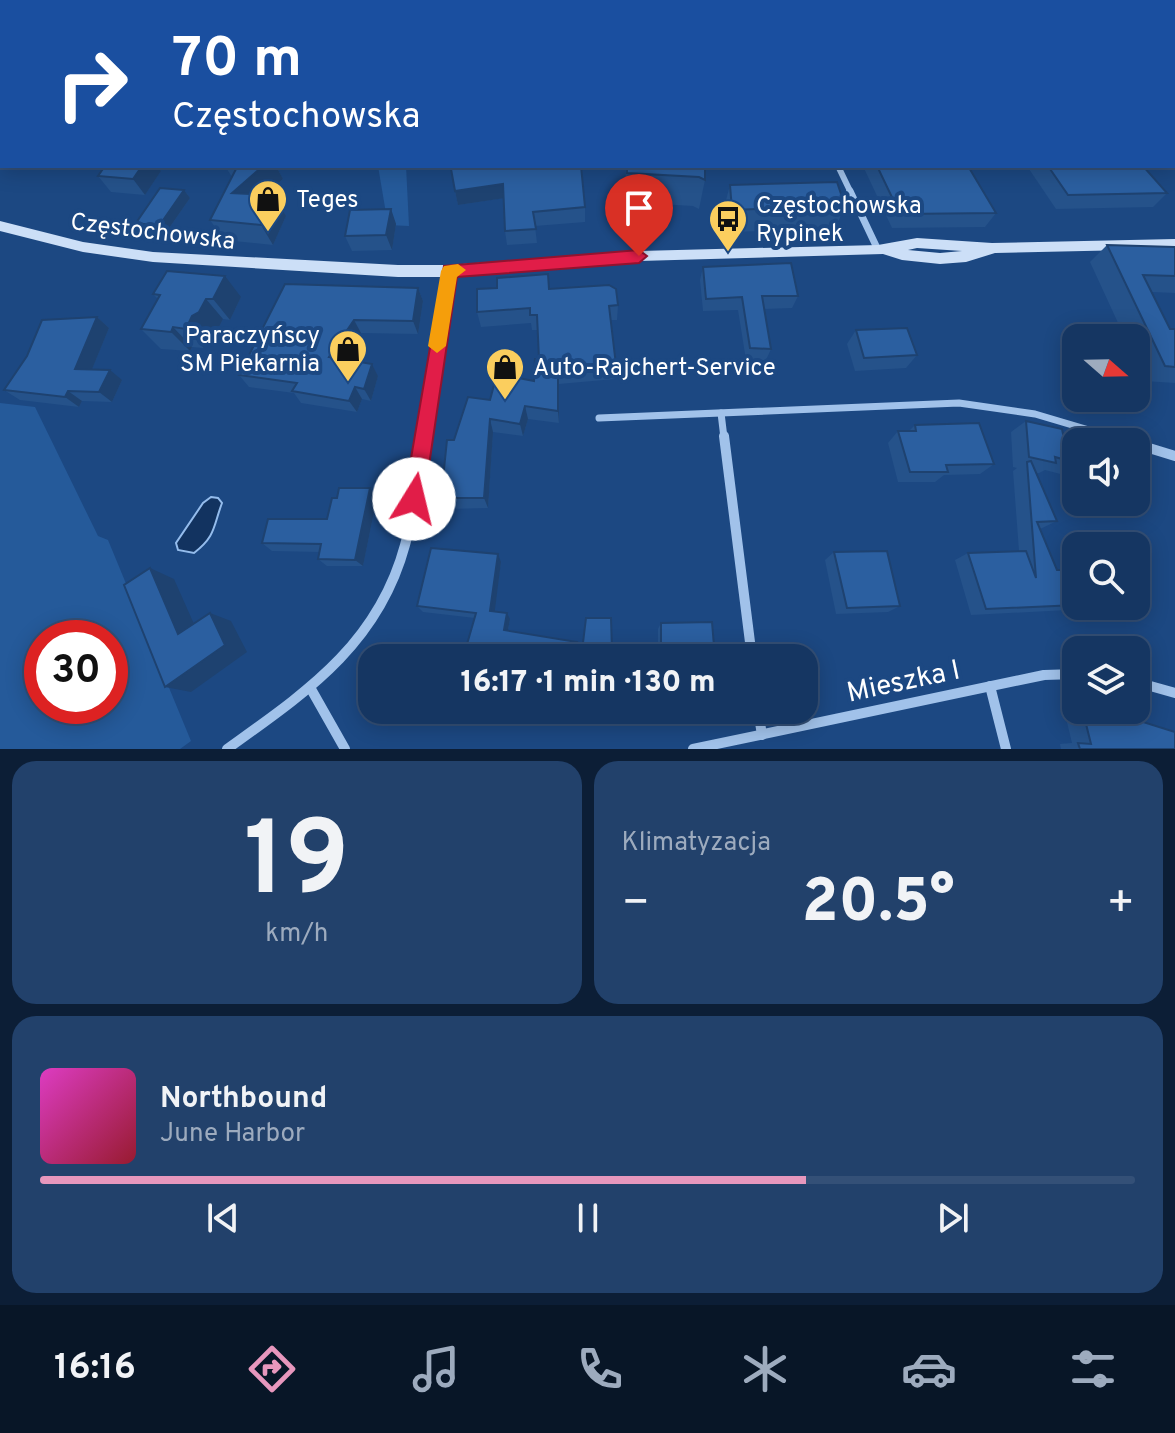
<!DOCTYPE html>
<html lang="pl">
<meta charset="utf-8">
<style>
:root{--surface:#153662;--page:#22416b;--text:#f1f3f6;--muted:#9dabbe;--line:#345077;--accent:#e797bd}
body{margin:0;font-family:Overpass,sans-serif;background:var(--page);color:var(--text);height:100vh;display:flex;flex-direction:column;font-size:30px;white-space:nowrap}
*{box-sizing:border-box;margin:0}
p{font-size:26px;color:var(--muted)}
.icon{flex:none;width:44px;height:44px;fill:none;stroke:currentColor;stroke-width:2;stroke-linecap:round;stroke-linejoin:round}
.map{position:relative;height:749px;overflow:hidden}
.side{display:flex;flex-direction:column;gap:12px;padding:12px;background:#0c1e36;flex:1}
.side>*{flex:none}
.hud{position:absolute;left:0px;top:0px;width:1176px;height:168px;box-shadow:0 4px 20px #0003,0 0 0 2px var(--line);background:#1a4fa0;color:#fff;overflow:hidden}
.needle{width:52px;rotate:110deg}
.buttons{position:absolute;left:1062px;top:324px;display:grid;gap:16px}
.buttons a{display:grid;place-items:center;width:88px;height:88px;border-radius:16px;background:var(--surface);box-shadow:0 4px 20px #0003,0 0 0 2px var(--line);font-size:40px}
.speed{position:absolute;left:24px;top:620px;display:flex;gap:16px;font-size:40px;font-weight:700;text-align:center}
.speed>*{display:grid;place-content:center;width:104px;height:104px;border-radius:50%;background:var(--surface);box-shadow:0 4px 20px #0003,0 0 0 2px var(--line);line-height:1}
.speed .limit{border:12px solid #d22;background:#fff;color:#111}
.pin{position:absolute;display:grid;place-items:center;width:68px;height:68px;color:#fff;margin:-82px -34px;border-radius:50% 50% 50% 0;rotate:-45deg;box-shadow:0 0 8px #0007}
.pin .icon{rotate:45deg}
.me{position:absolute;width:88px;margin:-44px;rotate:9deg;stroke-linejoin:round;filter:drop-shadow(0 0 6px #0008)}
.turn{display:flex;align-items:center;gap:28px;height:168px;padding:0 40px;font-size:36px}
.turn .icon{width:104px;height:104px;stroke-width:2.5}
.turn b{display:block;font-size:56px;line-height:68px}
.big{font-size:60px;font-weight:800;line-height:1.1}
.side .widget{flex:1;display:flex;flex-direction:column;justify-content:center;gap:12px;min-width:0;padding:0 28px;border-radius:24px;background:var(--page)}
.side .dial{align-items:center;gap:0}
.dial b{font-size:104px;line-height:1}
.song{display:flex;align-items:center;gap:24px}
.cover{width:96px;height:96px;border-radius:12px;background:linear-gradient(135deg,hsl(310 70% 55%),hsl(350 70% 35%))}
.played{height:8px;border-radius:4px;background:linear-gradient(90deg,var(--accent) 70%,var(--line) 70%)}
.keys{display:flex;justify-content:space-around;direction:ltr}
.heat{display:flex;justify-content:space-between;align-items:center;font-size:44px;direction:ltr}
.side .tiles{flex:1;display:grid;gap:12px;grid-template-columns:1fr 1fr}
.widget:last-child{grid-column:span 2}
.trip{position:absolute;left:358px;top:644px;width:460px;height:80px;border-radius:24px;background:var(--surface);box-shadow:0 4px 20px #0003,0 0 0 2px var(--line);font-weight:800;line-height:80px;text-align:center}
.menu{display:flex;height:128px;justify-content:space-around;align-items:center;background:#081627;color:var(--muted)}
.menu .icon{width:56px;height:56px}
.menu .current{color:var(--accent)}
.menu b{font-size:36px;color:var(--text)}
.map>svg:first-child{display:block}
.green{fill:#255a9a;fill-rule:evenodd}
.water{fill:#123360;stroke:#94bcec;stroke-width:2}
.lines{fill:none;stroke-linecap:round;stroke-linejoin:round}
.street-far2{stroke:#a1c2ea;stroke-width:6}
.street-far1{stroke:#a1c2ea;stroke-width:7}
.street{stroke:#a1c2ea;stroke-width:10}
.secondary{fill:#ccdff7;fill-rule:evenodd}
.wall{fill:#25528a}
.shaded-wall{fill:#1e4270}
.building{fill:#2b5fa0;stroke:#1e4270;stroke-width:2}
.route{fill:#e11d48;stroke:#92132f;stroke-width:2}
.slow{fill:#f59e0b}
.labels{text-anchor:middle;stroke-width:8;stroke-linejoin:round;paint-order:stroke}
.poi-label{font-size:24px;fill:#fff;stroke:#1c4882;text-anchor:start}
.street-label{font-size:24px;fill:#fff;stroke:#1c4882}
.near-street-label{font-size:28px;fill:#fff;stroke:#1c4882}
</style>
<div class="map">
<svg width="1175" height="749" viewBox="0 0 1175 749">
<rect width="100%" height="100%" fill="#1c4882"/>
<g class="green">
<polygon points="111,0 482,0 482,2 110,2"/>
<polygon points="378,166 406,166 409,226 388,225"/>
<path d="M0 403 35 407 98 536 108 540 191 741 180 749H0ZM42 638H110V706H42Z"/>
</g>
<path class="water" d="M211 497 218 498 222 503C213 527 216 536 194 553L178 550 176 543 203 503Z"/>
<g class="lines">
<polyline class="street-far2" points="838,166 851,193"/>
<g class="street-far1">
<polyline points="850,191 878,250"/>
<polyline points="721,413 724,438"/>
<polyline points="599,418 959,403 1035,414 1116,438"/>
<polyline points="422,438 449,271"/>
</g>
<g class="street">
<polyline points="724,436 752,658"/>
<polyline points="1109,436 1130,442"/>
<polyline points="1136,444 1175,456"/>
<polyline points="1136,682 1175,693"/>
<polyline points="990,686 1006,749"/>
<polyline points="311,689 345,749"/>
<polyline points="758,710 762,735"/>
<path d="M227 749C305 693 378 645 405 545 415 510 417 472 423 436"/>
<polyline points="693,749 1044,675 1076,674"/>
</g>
<g class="secondary">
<polygon points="1039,0 1050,0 1051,2 1040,2"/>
<polygon points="1062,0 1073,0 1074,2 1063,2"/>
<rect x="1174" y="95" width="1" height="8"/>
<rect x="1174" y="120" width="1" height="9"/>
<path d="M0 221 83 242 153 252 398 265H449L639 251 878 245 917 238 992 243 1175 239V249L995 253 966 262 940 264 902 260 883 254 639 261 449 277H398L153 262 83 252 0 231ZM917 248 962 251 940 253 908 250Z"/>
</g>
</g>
<g class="wall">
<polygon points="794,0 845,0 845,2 795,2"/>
<polygon points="913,0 976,0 978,2 912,2"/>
<polygon points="105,166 157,166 161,171 145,195 111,192 98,176"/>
<polygon points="225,166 276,166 283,179 266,195 274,195 286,216 273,245 224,240 210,220 232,177"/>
<polygon points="626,166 705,168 705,180 699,209 693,206 625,202"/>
<polygon points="863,166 968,166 996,213 985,227 892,228"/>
<polygon points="1027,166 1143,166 1167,193 1153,207 1056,209"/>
<polygon points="730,185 845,206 835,229 726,232 724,208"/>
<polygon points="184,190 190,198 165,234 143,231 136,223"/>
<polygon points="455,191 585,207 585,222 535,226 537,243 507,245 505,231 504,198 458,205"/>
<polygon points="391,209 396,224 392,250 352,251 345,236"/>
<polygon points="1107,245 1175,247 1175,293 1152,292 1170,329 1175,329 1175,383 1144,381 1136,363 1136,338 1125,338 1090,262"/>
<polygon points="703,267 798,296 792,308 764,309 771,349 766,360 746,360 738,310 703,311 700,280"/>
<polygon points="418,288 423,301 418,334 361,333 343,359 372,364 378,376 371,401 362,399 357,412 301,403 294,393 249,387 239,375"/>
<polygon points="549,289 618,305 617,320 610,320 616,365 615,379 559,384 559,423 528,419 523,436 493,432 488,508 446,509 441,498 454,440 490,400 534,381 539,359 538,330 532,330 531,323 481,327 477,312"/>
<polygon points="153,294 241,297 230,320 223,319 216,333 210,336 204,348 192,347 190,351 161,349 141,329 158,299"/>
<polygon points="97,317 109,328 92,369 122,380 112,402 82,401 79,407 20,400 4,390"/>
<polygon points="856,330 917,355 906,368 855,371 847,344"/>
<polygon points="1026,421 1063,434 1076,442 1076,474 1072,477 1045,470 1039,473 1036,473 1057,521 1040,529 1057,570 1076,584 1076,606 1079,606 1068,610 971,615 955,560 968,553 1019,551 1013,471 1017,468 1013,467 1011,432"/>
<polygon points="915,425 994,464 980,474 944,475 935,482 898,482 888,443 898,431 909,431"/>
<polygon points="377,497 363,566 327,566 318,559 320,552 272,551 262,543 327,519"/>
<polygon points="834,552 900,606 888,612 836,614 825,560"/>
<polygon points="501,562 494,611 510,619 508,630 577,642 576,658 475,618 423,612 417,606"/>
<polygon points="586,618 612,650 612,652 583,653"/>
<polygon points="661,623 715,658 658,658 658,629"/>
<polygon points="1083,712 1111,719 1175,749 1061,749 1060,744 1072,743 1065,714"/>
</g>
<g class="shaded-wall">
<polygon points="2,92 2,113 0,111 0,95"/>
<polygon points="142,166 157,166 161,171 145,195 133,179"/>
<polygon points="263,166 276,166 283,179 245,213 232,193"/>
<polygon points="503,184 505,198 458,205 455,191"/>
<polygon points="184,190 190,198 165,234 159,226"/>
<polygon points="274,195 286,216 273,245 261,225"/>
<polygon points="391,209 396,224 392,250 386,235"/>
<polygon points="225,276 241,297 230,320 213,299"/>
<polygon points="418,288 423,301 418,334 413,321"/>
<polygon points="206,299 223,319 216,333 210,336 204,348 186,329 192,316"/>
<polygon points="97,317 109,328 88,379 75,369"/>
<polygon points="354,320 361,333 337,369 329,357"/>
<polygon points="173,327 192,347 190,351 171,332"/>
<polygon points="372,364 378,376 371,401 364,389"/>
<polygon points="110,370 122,380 112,402 99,392"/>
<polygon points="558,370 559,384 559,423 558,411"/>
<polygon points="355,387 362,399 357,412 349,401"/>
<polygon points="68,391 82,401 79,407 65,397"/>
<polygon points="525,406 528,419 523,436 520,424"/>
<polygon points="490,419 493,432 488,508 484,498"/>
<polygon points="370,488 377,497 363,566 355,560"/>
<polygon points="498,554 501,562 494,617 490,611"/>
<polygon points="150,568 174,579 202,642 178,634"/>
<polygon points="210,613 231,621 247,652 191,692 165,687"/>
<polygon points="507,613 510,619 507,635 504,630"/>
</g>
<g class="building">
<polygon points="651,0 724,0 725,2 652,2"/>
<polygon points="809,0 844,0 826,2 810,2"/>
<polygon points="925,0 976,0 978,2 927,2"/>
<polygon points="0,80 2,80 2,92 0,95"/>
<polygon points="105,166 142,166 133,179 98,176"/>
<polygon points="229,166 263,166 232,193 274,195 261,225 210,220 236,169"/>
<polygon points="470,166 581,166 585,207 533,212 536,229 505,231 503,184 455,191 451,169"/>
<polygon points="627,166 705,166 705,180 699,177 627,173"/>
<polygon points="877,166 968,166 996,213 900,214"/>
<polygon points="1048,166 1143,166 1167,193 1068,195"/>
<polygon points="837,182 845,206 732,210 730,185"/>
<polygon points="160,188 184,190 159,226 136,223"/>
<polygon points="391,209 386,235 345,236 350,210"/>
<polygon points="1107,245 1175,247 1175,276 1143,275 1170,329 1175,329 1175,367 1165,366"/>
<polygon points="791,263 798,296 762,296 771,349 750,348 742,297 706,299 703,267"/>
<polygon points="167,271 225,276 213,299 206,299 199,312 192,316 186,329 173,327 171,332 141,329 160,295 153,294"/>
<polygon points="548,274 549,289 609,285 616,289 618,305 609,306 616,365 558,370 558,411 525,406 520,424 490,419 484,498 441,498 447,440 454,440 468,397 490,400 497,374 534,381 535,359 539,359 537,315 530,315 530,308 477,312 477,289 497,288 497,278"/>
<polygon points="285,284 418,288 413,321 354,320 329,357 372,364 364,389 355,387 349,401 292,391 297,383 239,375"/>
<polygon points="97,317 75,369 110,370 99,392 68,391 65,397 4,390 27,356 42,320"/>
<polygon points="907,328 917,355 864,358 856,330"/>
<polygon points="1026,421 1062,429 1063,434 1087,440 1088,442 1076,442 1076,463 1055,457 1056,463 1029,457"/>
<polygon points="979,423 994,464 946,465 948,472 910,472 898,431 916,431 915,425"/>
<polygon points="1031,461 1057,521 1037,522 1057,570 1070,570 1076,584 1076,605 986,609 968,553 1026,551 1036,578 1027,462"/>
<polygon points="339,488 370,488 355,560 318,559 321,544 262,543 268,519 327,519 332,498 337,498"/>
<polygon points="431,548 498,554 490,611 507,613 504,630 577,642 575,658 463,658 476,613 417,606"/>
<polygon points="887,551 900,606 847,608 834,552"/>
<polygon points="150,568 178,634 210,613 225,645 165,687 124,585"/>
<polygon points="586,618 611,618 612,650 582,651"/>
<polygon points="712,622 715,658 661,658 661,623"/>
<polygon points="494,710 513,710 512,714"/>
<polygon points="1083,712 1110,714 1111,719 1140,721 1175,732 1175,749 1080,749 1078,743 1091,744"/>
</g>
<polygon class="route" points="639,250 647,256 639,263 457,277 424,499 421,506 414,509 407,506 404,499 444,266"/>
<polygon class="slow" points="458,264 466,270 457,277 446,346 437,353 428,346 441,271 444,266"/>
<defs>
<g id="shop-pin" transform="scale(2)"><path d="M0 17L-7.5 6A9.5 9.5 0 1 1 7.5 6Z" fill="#fbce5e" stroke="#1c4882"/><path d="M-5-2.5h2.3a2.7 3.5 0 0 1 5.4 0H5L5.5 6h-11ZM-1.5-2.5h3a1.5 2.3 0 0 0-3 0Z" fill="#111"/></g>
<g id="bus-pin" transform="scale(2)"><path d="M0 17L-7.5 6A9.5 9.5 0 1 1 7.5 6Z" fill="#fbce5e" stroke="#1c4882"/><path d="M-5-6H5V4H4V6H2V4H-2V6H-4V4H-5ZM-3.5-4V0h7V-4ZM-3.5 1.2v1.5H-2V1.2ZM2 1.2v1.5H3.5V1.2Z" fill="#111"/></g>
</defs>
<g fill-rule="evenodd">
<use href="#shop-pin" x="268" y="199"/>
<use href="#bus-pin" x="728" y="219"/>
<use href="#shop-pin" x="348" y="349"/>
<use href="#shop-pin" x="505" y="367"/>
</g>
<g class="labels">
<g class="poi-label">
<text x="296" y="207">Teges</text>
<text x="756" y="213">Częstochowska<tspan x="756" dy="28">Rypinek</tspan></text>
<text x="320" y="343" text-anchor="end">Paraczyńscy<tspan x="320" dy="28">SM Piekarnia</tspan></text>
<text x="533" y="375">Auto-Rajchert-Service</text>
</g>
<g class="street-label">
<text transform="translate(153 231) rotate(7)" y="8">Częstochowska</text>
</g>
<g class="near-street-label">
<text transform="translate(903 680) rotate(-12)" y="10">Mieszka I</text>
</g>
</g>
</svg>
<div class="buttons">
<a><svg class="needle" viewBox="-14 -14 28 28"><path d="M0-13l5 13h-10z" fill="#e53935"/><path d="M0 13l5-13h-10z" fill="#9dabbe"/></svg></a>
<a><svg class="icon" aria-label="sound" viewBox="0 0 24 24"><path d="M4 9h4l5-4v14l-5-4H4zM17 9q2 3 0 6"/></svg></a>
<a><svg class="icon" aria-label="search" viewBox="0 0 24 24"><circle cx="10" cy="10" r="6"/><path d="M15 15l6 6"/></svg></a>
<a><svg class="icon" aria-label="layers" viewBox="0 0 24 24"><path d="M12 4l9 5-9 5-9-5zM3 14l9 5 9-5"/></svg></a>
</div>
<div class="speed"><div class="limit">30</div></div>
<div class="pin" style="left:639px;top:256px;background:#d93025"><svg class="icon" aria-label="arrive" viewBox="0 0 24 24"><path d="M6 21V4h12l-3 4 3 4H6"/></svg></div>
<svg class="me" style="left:414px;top:499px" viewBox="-20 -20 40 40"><circle r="19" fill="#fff"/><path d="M0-13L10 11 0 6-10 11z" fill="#e11d48"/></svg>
<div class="trip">16:17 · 1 min · 130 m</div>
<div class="hud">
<div class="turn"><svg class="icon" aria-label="right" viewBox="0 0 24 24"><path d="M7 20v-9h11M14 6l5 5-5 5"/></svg><div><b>70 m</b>Częstochowska</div></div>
</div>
</div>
<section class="side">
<div class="tiles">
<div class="widget dial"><b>19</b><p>km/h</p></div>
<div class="widget"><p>Klimatyzacja</p>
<div class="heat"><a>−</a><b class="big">20.5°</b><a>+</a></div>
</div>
<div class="widget">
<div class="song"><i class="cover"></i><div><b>Northbound</b><p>June Harbor</p></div></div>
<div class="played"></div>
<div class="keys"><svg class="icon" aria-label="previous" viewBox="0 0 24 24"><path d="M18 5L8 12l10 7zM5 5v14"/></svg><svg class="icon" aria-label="pause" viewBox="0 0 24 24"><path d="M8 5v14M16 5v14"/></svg><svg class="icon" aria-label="next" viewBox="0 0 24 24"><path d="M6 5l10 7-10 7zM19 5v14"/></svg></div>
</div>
</div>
</section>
<nav class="menu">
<b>16:16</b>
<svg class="icon current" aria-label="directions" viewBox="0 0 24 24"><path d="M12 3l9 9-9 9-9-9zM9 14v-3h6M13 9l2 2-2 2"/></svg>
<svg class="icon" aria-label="music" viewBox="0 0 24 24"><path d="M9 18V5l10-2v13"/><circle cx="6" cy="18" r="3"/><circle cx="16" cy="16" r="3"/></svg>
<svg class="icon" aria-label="phone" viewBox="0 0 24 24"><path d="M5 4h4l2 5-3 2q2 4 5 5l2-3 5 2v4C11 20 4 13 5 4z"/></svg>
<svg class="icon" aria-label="climate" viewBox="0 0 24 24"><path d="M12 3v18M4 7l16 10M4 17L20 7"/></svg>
<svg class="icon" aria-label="car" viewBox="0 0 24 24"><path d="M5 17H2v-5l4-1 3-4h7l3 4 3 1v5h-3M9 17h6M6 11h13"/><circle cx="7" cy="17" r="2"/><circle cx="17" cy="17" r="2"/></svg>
<svg class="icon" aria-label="filters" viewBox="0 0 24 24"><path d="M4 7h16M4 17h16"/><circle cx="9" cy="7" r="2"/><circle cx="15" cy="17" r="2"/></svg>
</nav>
